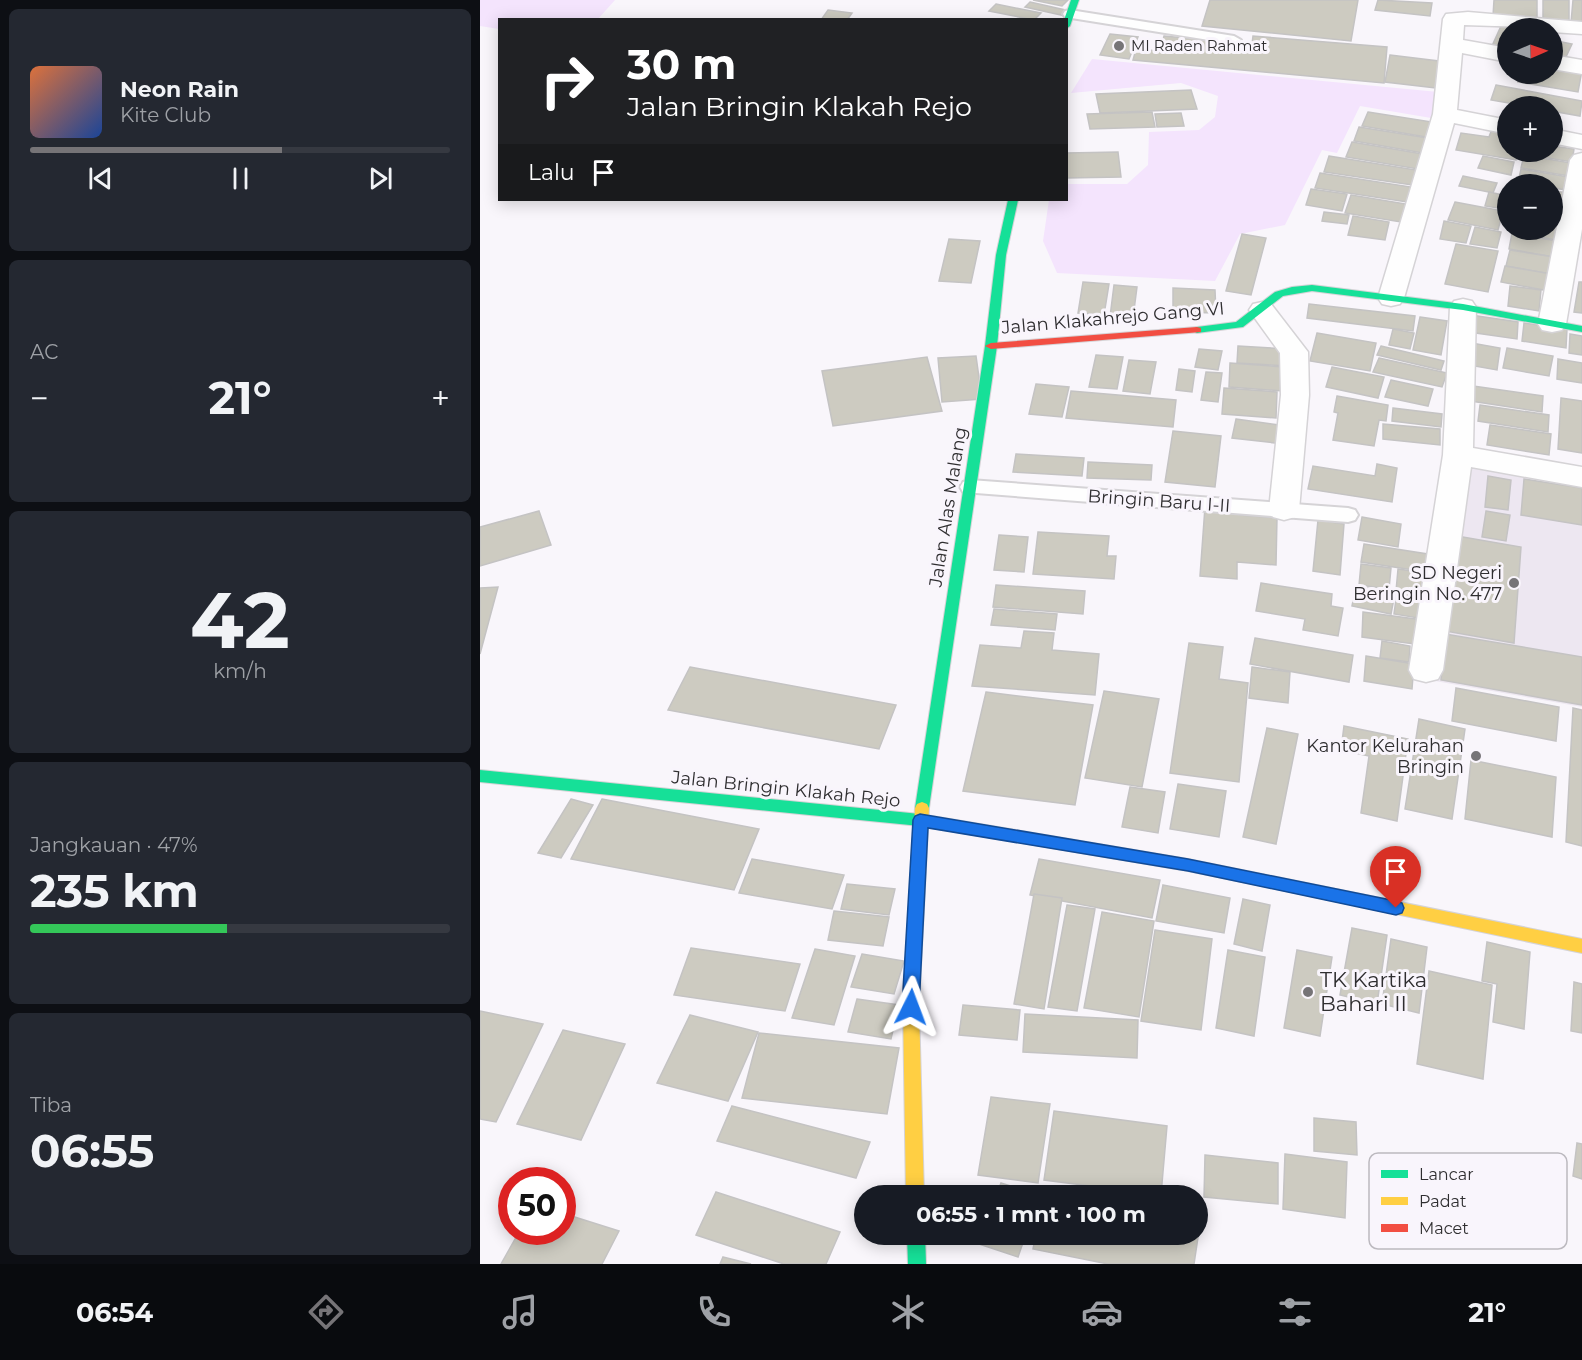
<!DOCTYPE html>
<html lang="id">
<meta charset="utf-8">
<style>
:root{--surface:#171b24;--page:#242831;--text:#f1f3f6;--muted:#9ea1a6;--line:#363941;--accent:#767477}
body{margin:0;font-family:Montserrat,sans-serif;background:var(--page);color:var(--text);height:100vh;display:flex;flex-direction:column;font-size:22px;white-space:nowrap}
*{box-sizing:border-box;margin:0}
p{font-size:20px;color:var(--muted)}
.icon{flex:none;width:33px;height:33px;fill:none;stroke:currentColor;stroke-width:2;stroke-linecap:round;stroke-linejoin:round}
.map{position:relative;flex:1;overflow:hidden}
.sheet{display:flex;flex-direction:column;gap:9px;padding:9px;background:#0d0f14;width:480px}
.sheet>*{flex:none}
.banner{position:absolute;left:18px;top:18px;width:570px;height:183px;border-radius:0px;box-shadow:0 3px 15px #0003;background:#202124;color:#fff;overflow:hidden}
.needle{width:39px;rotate:88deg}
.controls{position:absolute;left:1017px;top:18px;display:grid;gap:12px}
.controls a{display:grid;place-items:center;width:66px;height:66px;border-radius:50%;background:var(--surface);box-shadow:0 3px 15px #0003;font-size:30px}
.speed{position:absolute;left:18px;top:1167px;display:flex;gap:12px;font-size:30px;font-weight:700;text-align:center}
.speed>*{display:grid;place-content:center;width:78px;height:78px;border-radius:50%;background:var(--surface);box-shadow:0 3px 15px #0003;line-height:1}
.speed .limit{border:9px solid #d22;background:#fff;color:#111}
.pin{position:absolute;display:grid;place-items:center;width:51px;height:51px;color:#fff;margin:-62px -26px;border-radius:50% 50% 50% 0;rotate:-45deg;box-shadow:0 0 6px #0007}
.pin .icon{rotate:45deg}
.me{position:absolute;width:66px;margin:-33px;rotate:3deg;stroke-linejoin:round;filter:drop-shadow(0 0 4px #0008)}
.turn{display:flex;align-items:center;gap:21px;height:126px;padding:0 30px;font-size:27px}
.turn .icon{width:78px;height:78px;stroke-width:2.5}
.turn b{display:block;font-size:42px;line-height:51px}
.then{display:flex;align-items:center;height:57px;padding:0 30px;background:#0003;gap:12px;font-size:22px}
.big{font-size:45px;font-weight:700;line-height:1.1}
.sheet .tile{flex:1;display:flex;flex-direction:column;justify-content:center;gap:9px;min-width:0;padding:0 21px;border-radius:9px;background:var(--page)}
.sheet .dial{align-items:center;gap:0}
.dial b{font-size:78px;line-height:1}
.song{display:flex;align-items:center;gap:18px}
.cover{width:72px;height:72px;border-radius:9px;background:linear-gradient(135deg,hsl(20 70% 55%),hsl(220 70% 35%))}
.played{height:6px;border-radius:3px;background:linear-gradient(90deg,var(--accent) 60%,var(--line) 60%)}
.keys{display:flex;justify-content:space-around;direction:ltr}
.heat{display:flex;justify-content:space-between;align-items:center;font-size:33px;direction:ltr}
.charge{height:9px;border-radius:4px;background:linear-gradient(90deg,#34c759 47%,var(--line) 0)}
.trip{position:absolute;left:374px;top:1185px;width:354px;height:60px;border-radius:30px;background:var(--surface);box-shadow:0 3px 15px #0003;font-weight:700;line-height:60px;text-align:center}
.tab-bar{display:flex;height:96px;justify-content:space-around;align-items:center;background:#090b0e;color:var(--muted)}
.tab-bar .icon{width:42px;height:42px}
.tab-bar .current{color:var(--accent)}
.tab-bar b{font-size:27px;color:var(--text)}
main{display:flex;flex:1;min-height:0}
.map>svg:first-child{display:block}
.built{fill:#ede7f1}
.green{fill:#f4e4fd}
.building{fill:#cdcbc1;stroke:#c4c3c3;stroke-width:1.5}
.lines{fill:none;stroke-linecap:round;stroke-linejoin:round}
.lane-casing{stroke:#d5d3d6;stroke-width:4}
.street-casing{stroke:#d5d3d6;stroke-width:3}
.fast-casing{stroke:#d5d3d6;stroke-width:2}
.slow-casing{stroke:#d5d3d6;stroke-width:2}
.jam-casing{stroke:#d5d3d6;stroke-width:2}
.lane{fill:#fefefe;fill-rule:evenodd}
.street{fill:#fefefe;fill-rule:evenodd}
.fast{fill:#16e098;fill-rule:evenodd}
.slow{fill:#ffcf43;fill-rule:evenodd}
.jam{fill:#f24e42;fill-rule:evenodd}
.route{fill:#1a73e8;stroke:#114b97;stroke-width:1.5}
.poi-dot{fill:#767477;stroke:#f9f5fc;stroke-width:2}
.labels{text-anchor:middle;stroke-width:6;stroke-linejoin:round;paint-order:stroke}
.far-poi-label{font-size:15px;fill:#2f2e30;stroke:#f9f5fc;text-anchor:start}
.street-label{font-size:18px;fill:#2f2e30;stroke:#f9f5fc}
.poi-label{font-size:18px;fill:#2f2e30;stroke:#f9f5fc;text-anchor:end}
.near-poi-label{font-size:21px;fill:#2f2e30;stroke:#f9f5fc;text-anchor:start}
.key{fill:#f9f5fc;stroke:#bcb9bf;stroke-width:1.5}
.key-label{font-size:16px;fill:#2f2e30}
</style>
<main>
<section class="sheet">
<div class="tile">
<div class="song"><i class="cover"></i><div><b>Neon Rain</b><p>Kite Club</p></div></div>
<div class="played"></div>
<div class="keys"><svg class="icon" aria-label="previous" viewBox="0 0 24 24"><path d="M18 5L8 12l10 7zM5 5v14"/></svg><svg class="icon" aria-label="pause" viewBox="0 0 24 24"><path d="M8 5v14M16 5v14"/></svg><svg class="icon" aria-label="next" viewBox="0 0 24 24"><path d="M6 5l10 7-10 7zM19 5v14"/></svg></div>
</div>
<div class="tile"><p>AC</p>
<div class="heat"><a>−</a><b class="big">21°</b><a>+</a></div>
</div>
<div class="tile dial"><b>42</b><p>km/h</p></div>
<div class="tile"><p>Jangkauan · 47%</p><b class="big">235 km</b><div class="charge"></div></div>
<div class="tile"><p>Tiba</p><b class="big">06:55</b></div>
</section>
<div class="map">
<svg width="1102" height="1264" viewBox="0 0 1102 1264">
<rect width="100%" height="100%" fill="#f9f6fb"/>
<polygon class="built" points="981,465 1102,484 1102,707 955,681"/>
<g class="green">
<polygon points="0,0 135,0 118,19 20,20 19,29 0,26"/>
<polygon points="612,59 969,93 963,120 880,106 857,153 842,150 805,225 760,234 735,281 577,273 563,241 569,200 586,200 587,184 647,184 668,165 669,132 719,130 735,117 738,96 701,83 591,93"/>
</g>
<g class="building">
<polygon points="553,0 588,0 582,6"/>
<polygon points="730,0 878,0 871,41 722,26"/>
<polygon points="898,0 952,3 950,16 895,10"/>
<polygon points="1014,0 1057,0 1057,20 1013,16"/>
<polygon points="1063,0 1089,0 1089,23 1063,20"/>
<polygon points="1093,0 1102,0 1102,25 1091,23"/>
<polygon points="550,2 590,11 585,16 545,7"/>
<polygon points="516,4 561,13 554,20 509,11"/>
<polygon points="348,10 372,13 367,20 341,20"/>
<polygon points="1021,26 1036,28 1028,28 1028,49 1012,46"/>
<polygon points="630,34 658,37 649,59 620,55"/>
<polygon points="684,36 772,44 773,36 907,47 904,83 653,60 656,49 680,51"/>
<polygon points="1072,40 1092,44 1085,59 1072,56"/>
<polygon points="910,55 967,62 964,89 905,82"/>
<polygon points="1072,65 1102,70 1098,92 1038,82 1041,74 1072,74"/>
<polygon points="1016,85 1102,101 1100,116 1072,111 1072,106 1046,106 1011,100"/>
<polygon points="711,90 717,109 620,113 616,94"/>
<polygon points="672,112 675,127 610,129 607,114"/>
<polygon points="888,112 952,122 946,137 882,126"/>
<polygon points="701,113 704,126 677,127 675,114"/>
<polygon points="1013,126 1028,129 1028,152 1038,152 1036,160 976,150 981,133 1009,137"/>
<polygon points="879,127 948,138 943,153 874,141"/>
<polygon points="872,142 943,154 938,169 866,157"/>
<polygon points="1072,146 1094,149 1092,162 1044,154 1045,152 1072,152"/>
<polygon points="638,152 641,177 586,178 586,153"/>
<polygon points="1044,155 1091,163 1089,176 1041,168"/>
<polygon points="849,156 936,170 932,185 844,172"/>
<polygon points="1003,156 1034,162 1031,175 998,168"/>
<polygon points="1041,169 1089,177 1087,190 1072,188 1072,184 1038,182"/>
<polygon points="840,173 931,187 927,202 835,188"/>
<polygon points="983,176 1017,183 1013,193 979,186"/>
<polygon points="831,189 867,194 862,211 826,205"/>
<polygon points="1072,191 1090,193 1088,207 1072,204"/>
<polygon points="1009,192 1028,196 1024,209 1005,206"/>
<polygon points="871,195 926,204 921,222 865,213"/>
<polygon points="975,202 1023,211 1018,230 968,220"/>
<polygon points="1072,207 1087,210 1085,224 1072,222"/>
<polygon points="844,212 869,215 867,224 842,221"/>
<polygon points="873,216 909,222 905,240 868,235"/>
<polygon points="964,221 991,226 986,243 960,239"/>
<polygon points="1072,223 1085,225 1082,241 1032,232 1032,230 1072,230"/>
<polygon points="995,227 1021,232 1017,248 990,244"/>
<polygon points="1032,233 1083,242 1079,258 1029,249"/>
<polygon points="762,234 786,238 771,295 746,291"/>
<polygon points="469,239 500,241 491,283 459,281"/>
<polygon points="976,244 1018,251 1008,292 965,284"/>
<polygon points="1030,250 1080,258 1077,275 1026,266"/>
<polygon points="1025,266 1077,275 1074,292 1021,282"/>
<polygon points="603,282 629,284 624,315 598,313"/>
<polygon points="1099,282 1102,282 1102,313 1094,312"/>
<polygon points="634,285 657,287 653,318 630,317"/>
<polygon points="1030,286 1061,290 1059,311 1028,306"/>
<polygon points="693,288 735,290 736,313 693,312"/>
<polygon points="829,304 935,316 933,331 827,318"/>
<polygon points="984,314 1038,322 1037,339 982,331"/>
<polygon points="940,317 967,321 961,355 933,350"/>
<polygon points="1044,323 1087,329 1086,348 1042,341"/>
<polygon points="913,329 934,333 930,349 909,345"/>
<polygon points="837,333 896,343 890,371 830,361"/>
<polygon points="1090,334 1102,336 1102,355 1089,353"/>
<polygon points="986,342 1020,348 1017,370 983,364"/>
<polygon points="758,346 809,349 808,366 757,363"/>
<polygon points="901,346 964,361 961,370 897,355"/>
<polygon points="1027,348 1073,356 1069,376 1023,368"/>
<polygon points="719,349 742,351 738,370 715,367"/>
<polygon points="616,355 643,357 637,389 609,387"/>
<polygon points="496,356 502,399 462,402 458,358"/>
<polygon points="447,357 462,411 353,426 342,371"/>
<polygon points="899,358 967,373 962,387 893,372"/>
<polygon points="1078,359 1102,363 1102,383 1077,379"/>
<polygon points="649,360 676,362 670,394 643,391"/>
<polygon points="750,363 804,367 803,391 749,387"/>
<polygon points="852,367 904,377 898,398 846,387"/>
<polygon points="699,369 715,371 712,392 696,390"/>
<polygon points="726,372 742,373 738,402 721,400"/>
<polygon points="911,380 953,389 948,406 905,397"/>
<polygon points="556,384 589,387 582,417 549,414"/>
<polygon points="993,386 1063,396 1062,412 991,401"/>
<polygon points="744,388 797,392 796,418 742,414"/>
<polygon points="591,391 696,400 693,427 586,418"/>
<polygon points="857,396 908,405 906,421 899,420 894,446 853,440 858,413 854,412"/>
<polygon points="1081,398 1102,401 1102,453 1078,449"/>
<polygon points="1000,405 1069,415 1068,432 998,421"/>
<polygon points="913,408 962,414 961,427 912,421"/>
<polygon points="756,419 806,426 804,444 752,438"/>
<polygon points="903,424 960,429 960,445 903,439"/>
<polygon points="1010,425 1071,434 1069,455 1007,445"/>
<polygon points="693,431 741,436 735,487 685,482"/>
<polygon points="536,454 604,458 602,476 533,472"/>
<polygon points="608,462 672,465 671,480 607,478"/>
<polygon points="897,464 917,468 912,502 828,489 833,466 895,476"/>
<polygon points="1008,476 1031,480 1028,510 1005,507"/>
<polygon points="1044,479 1102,488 1102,525 1041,515"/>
<polygon points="725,507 760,510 760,515 797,518 796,565 757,562 757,579 720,576"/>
<polygon points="59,511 71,545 0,566 0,527"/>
<polygon points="1006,511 1030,515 1026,541 1002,537"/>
<polygon points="882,517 921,524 918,547 878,540"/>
<polygon points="838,520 864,524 860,575 833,571"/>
<polygon points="558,532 629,536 627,556 636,556 634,579 553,574"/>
<polygon points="519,535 548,537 544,572 514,570"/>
<polygon points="977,536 1041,547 1034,643 965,631"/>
<polygon points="884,544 954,555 953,573 881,562"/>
<polygon points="881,564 911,568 909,589 879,585"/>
<polygon points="918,569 953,574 951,596 916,591"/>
<polygon points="781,583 852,594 851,606 863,608 858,636 823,630 825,619 776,611"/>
<polygon points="516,585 605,591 603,614 513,607"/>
<polygon points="876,586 915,593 911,614 872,606"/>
<polygon points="18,587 0,654 0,588"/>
<polygon points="917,592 941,596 938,618 914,614"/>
<polygon points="514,609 577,614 575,630 511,625"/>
<polygon points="883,612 943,620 942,645 882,637"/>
<polygon points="544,631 574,633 572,650 619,654 615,695 492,686 500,645 541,648"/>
<polygon points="965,634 1102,657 1102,705 961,680"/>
<polygon points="775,638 873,655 869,682 770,664"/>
<polygon points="902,641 930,646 929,662 900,658"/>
<polygon points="709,643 743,647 739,679 768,683 759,782 690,773"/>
<polygon points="886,656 934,664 932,689 884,681"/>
<polygon points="210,667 416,705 399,749 188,710"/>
<polygon points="772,667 810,672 808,703 769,698"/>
<polygon points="976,688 1079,707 1076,741 972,721"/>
<polygon points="624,691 679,699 662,787 605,778"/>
<polygon points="506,692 613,705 595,805 483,791"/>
<polygon points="1093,708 1102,710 1102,846 1086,842"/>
<polygon points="939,719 985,729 972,819 925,809"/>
<polygon points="864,726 928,739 917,821 881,813 889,756 861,750"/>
<polygon points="787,728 818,734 796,844 763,837"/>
<polygon points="991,760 1076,777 1072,837 985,819"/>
<polygon points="698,784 746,791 739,837 690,829"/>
<polygon points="650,787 685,792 678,833 642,827"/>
<polygon points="91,799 113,805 81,858 58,853"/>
<polygon points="122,799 279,829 254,890 91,859"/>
<polygon points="272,859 364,875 352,909 259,893"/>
<polygon points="559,859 680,880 672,918 550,895"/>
<polygon points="367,884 415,889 409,915 361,909"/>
<polygon points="683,885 750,898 744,933 676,921"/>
<polygon points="554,894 582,898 564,1009 534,1004"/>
<polygon points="763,899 790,905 782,951 754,944"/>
<polygon points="587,905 615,909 597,1011 568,1007"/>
<polygon points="354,911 409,917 403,946 348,940"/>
<polygon points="622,912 674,921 659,1017 604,1008"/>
<polygon points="872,928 907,935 897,1004 860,995"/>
<polygon points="675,930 732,939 721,1030 661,1021"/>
<polygon points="911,939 947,947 939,1013 902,1004"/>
<polygon points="1007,942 1050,952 1044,1029 1013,1022 1017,984 1002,981"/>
<polygon points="211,948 320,964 305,1011 194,995"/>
<polygon points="335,949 375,956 354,1025 312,1018"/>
<polygon points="748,950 785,957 774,1036 736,1028"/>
<polygon points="817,950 852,957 840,1036 804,1028"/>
<polygon points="382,954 424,961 414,994 371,987"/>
<polygon points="949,971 1012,985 1003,1079 937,1064"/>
<polygon points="1094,982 1102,984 1102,1033 1091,1031"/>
<polygon points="377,999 419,1005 411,1039 368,1032"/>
<polygon points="483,1005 540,1010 537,1040 479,1035"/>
<polygon points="0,1011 63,1024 16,1122 0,1119"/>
<polygon points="545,1014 658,1020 657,1058 543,1052"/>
<polygon points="210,1015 278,1032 248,1101 177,1083"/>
<polygon points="83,1030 145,1044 101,1140 37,1124"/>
<polygon points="279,1033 419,1048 407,1114 262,1098"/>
<polygon points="511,1097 570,1104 558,1183 498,1175"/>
<polygon points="252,1106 390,1142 376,1178 237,1141"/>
<polygon points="574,1111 687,1126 681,1195 564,1180"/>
<polygon points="834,1118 876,1122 877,1155 834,1151"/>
<polygon points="1097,1143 1102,1144 1102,1179 1093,1176"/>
<polygon points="805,1154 867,1162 865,1218 803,1209"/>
<polygon points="725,1155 798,1163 798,1204 724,1197"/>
<polygon points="521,1183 559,1195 516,1196"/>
<polygon points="236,1192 360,1232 346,1264 304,1264 216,1235"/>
<polygon points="82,1213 139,1231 122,1264 21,1264 39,1232 82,1232"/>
<polygon points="717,1224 720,1224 714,1264 628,1264 553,1249 556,1234 717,1234"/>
<polygon points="502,1234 546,1234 538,1257 499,1244"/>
<polygon points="243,1257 271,1264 240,1264"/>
</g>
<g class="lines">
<g class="lane-casing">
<g id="lane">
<polygon points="590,10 754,36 761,40 754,44 585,17 583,14 585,11"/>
<polygon points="490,480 868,508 875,510 878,515 875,520 868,522 483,492 480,487 483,482"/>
</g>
</g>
<g class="street-casing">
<g id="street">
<polygon points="988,12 1102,22 1102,34 1072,32 1072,28 984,25 983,40 1028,48 1028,62 982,53 977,110 1028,120 1028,134 974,123 924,298 920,304 911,306 902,304 898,298 953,114 963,19 966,14"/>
<polygon points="1072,55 1102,60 1102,74 1072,69"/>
<polygon points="1072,129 1102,135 1102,149 1072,143"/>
<polygon points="1102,153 1102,229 1086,324 1082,330 1072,332 1062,330 1058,324 1090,160 1094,155"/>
<polygon points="983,299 992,301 996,307 993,448 1102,467 1102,487 991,467 963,670 958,679 946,682 934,679 929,670 963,455 970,307 974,301"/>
<polygon points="782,302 791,304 828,352 829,395 819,510 815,517 804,520 793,517 789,510 801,395 800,353 769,310 773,304"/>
</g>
</g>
<g class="fast-casing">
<g id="fast">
<polygon points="591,0 599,0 590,26 586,29 586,20 584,20"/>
<polygon points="528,200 538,200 526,255 517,346 449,808 447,812 442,814 437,812 435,808 505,346 516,255"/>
<polygon points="832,285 983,304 1102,326 1102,332 983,310 832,291 803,296 763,327 717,333 711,330 717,327 756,322 795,292 812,287"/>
<polygon points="0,770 440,814 530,829 535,831 538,835 535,839 530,841 440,826 0,782"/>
<polygon points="427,1234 445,1234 446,1264 428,1264"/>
</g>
</g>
<g class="slow-casing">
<g id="slow">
<polygon points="442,802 447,804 449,808 439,1007 444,1196 426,1196 423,1007 435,808 437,804"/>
<polygon points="782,874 1102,939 1102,953 782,886 777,884 774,880 777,876"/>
</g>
</g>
<g class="jam-casing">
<g id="jam">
<polygon points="717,327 721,328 721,332 511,349 505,346 511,343"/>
<polygon points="530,829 708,859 782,874 787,876 790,880 787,884 782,886 708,871 530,841 525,839 522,835 525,831"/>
</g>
</g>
<use href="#lane" class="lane"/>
<use href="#street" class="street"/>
<use href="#fast" class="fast"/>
<use href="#slow" class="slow"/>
<use href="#jam" class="jam"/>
</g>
<polygon class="route" points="440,814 708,859 916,901 922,903 924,908 922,913 916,915 708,871 448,828 439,1007 437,1012 431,1014 425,1012 422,1007 433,820 435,816"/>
<g class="poi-dot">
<circle cx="639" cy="46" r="6"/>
<circle cx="1034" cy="583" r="6"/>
<circle cx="996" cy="756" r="6"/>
<circle cx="828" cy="992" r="6"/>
</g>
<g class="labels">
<g class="far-poi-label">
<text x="651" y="51">MI Raden Rahmat</text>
</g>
<g class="street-label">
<text transform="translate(633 318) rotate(-5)" y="6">Jalan Klakahrejo Gang VI</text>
<text transform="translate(679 501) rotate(4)" y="6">Bringin Baru I-II</text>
<text transform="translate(468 507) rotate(-81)" y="6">Jalan Alas Malang</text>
<text transform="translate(306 789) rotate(6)" y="6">Jalan Bringin Klakah Rejo</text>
</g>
<g class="poi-label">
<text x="1022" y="579">SD Negeri<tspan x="1022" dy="21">Beringin No. 477</tspan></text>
<text x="984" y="752">Kantor Kelurahan<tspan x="984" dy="21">Bringin</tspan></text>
</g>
<g class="near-poi-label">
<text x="840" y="987">TK Kartika<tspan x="840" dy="24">Bahari II</tspan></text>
</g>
</g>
<rect x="889" y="1153" width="198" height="96" rx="9" class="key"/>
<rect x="901" y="1170" width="27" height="8" fill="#16e098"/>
<rect x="901" y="1197" width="27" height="8" fill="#ffcf43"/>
<rect x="901" y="1224" width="27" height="8" fill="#f24e42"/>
<g class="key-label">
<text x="939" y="1180">Lancar</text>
<text x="939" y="1207">Padat</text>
<text x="939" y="1234">Macet</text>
</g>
</svg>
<div class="controls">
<a><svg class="needle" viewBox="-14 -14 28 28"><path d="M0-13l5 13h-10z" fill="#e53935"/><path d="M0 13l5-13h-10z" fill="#9ea1a6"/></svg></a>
<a>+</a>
<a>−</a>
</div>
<div class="speed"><div class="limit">50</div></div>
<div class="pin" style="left:916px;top:908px;background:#d93025"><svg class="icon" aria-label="arrive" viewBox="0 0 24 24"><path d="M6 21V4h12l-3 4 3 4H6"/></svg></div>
<svg class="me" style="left:431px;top:1007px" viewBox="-20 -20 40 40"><path d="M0-17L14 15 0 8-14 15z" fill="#1a73e8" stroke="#fff" stroke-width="4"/></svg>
<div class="trip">06:55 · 1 mnt · 100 m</div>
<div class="banner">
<div class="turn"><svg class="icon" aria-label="right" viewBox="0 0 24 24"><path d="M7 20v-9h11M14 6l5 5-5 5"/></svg><div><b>30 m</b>Jalan Bringin Klakah Rejo</div></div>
<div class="then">Lalu<svg class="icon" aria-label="arrive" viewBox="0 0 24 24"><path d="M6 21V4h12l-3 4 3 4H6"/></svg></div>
</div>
</div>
</main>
<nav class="tab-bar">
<b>06:54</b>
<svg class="icon current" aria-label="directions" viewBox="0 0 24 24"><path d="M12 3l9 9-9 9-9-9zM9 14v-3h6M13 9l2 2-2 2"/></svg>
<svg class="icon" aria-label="music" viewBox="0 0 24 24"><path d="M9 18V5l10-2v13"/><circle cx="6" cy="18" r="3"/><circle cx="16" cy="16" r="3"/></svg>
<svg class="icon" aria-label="phone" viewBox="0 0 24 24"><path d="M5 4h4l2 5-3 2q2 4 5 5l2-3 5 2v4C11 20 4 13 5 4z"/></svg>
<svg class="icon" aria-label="climate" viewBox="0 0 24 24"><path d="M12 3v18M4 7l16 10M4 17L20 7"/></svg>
<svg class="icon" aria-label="car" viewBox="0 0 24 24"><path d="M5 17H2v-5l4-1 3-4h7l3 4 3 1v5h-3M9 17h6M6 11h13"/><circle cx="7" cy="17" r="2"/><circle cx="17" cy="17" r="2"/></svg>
<svg class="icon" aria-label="filters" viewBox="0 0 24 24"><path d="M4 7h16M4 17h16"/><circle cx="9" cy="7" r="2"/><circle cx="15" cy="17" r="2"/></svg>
<b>21°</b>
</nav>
